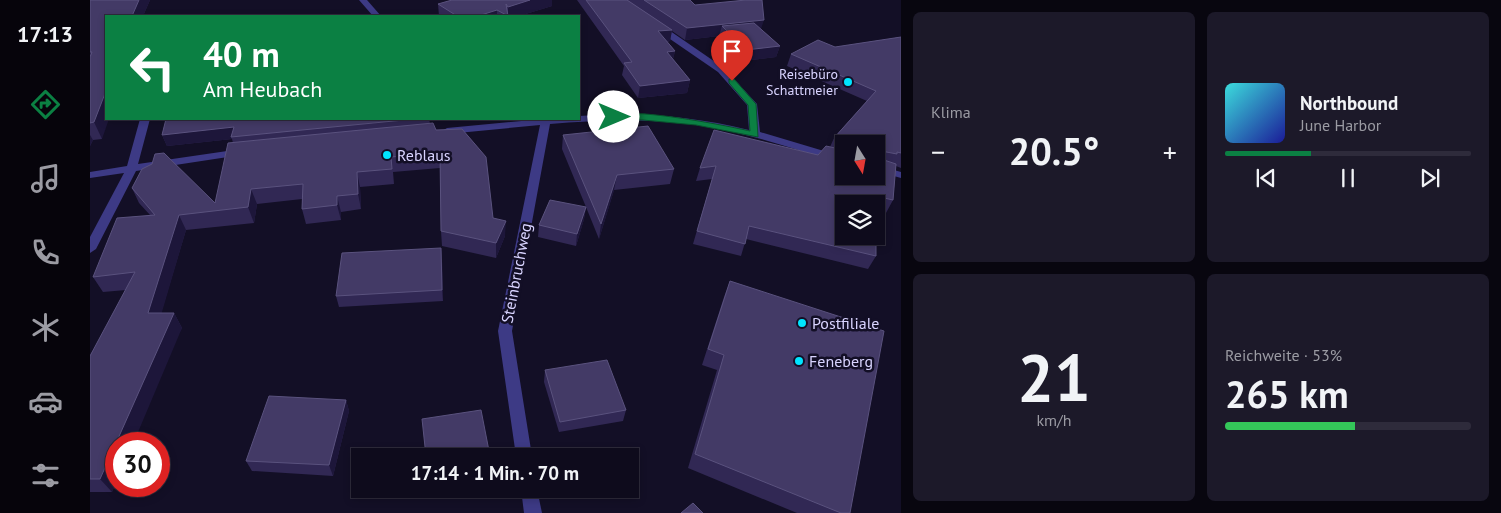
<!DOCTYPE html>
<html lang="de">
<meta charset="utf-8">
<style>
:root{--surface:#0e0b1c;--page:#1c1929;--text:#f1f3f6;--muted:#9b9ba3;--line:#2e2b3b;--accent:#0b8043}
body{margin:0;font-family:"PT Sans",sans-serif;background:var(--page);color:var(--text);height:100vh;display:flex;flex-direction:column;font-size:19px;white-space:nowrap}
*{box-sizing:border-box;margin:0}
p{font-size:16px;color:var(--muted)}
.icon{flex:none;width:28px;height:28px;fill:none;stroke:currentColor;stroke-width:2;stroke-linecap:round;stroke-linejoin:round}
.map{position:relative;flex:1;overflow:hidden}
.side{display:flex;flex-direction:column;gap:12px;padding:12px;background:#08060f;width:600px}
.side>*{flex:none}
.banner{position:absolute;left:15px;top:15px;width:475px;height:105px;border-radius:0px;box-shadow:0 2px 8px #0003,0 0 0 1px var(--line);background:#0b8043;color:#fff;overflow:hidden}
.needle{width:32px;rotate:169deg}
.controls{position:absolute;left:745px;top:135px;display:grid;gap:10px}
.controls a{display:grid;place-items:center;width:50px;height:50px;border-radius:0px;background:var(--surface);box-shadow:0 2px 8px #0003,0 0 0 1px var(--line);font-size:25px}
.speed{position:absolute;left:15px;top:432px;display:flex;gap:10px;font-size:25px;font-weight:700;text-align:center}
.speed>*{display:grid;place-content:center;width:65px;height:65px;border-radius:50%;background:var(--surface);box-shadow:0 2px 8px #0003,0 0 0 1px var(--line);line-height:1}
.speed .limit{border:8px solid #d22;background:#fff;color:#111}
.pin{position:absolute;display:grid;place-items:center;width:42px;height:42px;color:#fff;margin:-51px -21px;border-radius:50% 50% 50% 0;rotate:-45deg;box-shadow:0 0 5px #0007}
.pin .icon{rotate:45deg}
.me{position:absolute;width:55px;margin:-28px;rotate:90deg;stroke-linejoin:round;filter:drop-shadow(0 0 4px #0008)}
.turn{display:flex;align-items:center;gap:18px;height:105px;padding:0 15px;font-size:22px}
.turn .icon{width:65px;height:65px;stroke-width:2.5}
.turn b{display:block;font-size:35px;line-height:42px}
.big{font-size:38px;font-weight:800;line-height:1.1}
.side .widget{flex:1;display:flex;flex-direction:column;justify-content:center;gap:8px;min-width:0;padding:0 18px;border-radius:8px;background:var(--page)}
.side .dial{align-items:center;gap:0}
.dial b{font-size:65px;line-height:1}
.song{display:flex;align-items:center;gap:15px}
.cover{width:60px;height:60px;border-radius:8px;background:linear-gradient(135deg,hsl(180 70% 55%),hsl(240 70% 35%))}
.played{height:5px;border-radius:2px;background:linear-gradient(90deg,var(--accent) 35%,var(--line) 35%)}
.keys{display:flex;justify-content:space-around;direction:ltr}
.heat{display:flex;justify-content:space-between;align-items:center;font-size:28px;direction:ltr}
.charge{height:8px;border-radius:4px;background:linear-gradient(90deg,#34c759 53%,var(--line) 0)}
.side .tiles{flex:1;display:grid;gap:12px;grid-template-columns:repeat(2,1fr)}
.trip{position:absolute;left:261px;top:448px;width:288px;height:50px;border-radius:0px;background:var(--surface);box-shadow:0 2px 8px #0003,0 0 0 1px var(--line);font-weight:800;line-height:50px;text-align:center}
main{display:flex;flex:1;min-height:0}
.menu{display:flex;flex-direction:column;width:90px;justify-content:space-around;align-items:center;background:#06040b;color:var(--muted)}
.menu .icon{width:35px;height:35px}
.menu .active{color:var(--accent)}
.menu b{font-size:22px;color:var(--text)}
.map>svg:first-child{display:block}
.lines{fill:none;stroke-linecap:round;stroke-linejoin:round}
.street{fill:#3d3a85;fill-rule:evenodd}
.wall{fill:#312854;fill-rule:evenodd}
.shaded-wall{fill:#1d163a}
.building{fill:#433a66;stroke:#5a527e}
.route{fill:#0b8043;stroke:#07532c}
.poi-dot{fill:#00e5ff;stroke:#130f26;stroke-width:2}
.labels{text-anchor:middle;stroke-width:5;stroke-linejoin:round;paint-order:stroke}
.far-poi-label{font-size:14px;fill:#d9d4ff;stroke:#130f26;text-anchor:end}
.poi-label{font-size:16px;fill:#d9d4ff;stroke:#130f26;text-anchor:start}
.street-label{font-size:16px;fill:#d9d4ff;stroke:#130f26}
</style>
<main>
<nav class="menu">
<b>17:13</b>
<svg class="icon active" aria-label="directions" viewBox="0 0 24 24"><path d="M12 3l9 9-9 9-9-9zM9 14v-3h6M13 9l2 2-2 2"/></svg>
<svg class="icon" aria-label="music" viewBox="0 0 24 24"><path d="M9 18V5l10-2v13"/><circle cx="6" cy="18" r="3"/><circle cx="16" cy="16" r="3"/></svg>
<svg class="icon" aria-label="phone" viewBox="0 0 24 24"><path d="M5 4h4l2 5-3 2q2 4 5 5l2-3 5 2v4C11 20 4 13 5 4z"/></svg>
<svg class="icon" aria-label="climate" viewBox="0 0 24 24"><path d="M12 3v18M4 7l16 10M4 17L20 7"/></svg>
<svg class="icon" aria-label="car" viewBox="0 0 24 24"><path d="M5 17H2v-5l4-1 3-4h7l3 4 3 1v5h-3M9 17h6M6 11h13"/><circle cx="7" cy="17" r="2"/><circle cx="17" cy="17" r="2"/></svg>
<svg class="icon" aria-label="filters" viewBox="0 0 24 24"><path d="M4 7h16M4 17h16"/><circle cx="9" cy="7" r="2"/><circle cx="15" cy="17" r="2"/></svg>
</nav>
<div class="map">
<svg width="811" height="513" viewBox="0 0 811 513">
<rect width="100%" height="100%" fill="#130f26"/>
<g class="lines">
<g class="street">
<polygon points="269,0 277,0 291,16 283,16"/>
<path d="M564 24H570L634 68 667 104 670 132 754 157V163C717 154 680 140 643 132 583 118 522 119 460 124L422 331 442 456H426L408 331 450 125 357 134 352 131 357 128 453 119H489V116C547 112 603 116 659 130L657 105 628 72 564 28Z"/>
<polygon points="50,119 60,119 48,164 151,149 156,152 151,155 46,171 6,249 0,253 0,237 34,173 0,178 0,172 37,166"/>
<polygon points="786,165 811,172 811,178 786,171"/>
<polygon points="431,489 447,489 452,513 434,513"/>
</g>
</g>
<g class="wall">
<polygon points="0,0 60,0 53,16 16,16 12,139 3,140 0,146"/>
<polygon points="487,0 600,0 605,5 671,29 690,46 686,57 653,61 629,36 595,40 582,31 580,41 577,42 585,51 583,59 600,80 597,93 548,98 532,75 534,66"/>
<polygon points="348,4 462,6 429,16 349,16"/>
<path d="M811 37V168L806 166 803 200 796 213 786 211V204H754L786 256 778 269 656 239 651 256 603 244 622 179 606 181 610 168 728 155 740 147 744 138 777 101 697 66 701 54ZM754 144H786L754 176Z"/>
<polygon points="76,119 339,119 340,124 346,130 415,236 406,258 352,246 351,231 350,168 303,172 304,184 270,187 271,209 251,212 251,220 216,224 212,209 212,199 167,204 164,223 96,230 71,313 84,313 92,328 26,444 26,482 22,492 0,492 0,356 36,290 13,292 3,277 60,215 49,203 42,188 125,203 143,143 142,139 77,146 72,135"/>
<polygon points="473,135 584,169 580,184 524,190 509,239 496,207 494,219 486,246 448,237 449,225 496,207 472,149"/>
<polygon points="351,248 352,260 353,301 249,307 246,296"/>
<polygon points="640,281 760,513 707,513 598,468 627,370 612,365 634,297"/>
<polygon points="455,370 536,410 533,421 469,432 454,382"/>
<polygon points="256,400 259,411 243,476 162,471 156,461"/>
</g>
<g class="shaded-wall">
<polygon points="49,0 60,0 53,16 42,16"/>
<polygon points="440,0 462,0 462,6 429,16 418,16 418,7"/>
<polygon points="407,10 407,16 388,16"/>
<polygon points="674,20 670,32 632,26 629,36 595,40 597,28"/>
<polygon points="582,30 580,41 566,43 568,31"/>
<polygon points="690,46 686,57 653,61 656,50"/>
<polygon points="585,51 582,63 577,52"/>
<polygon points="600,80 597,93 548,98 550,86"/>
<polygon points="16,91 16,119 19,119 12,139 4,122"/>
<polygon points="144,127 141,137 142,139 77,146 72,135"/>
<polygon points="0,135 3,140 0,146"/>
<polygon points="267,172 270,187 271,209 268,194"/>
<polygon points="527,175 524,190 509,239 511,224"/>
<polygon points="161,189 167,204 164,223 158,207"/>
<polygon points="247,196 251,212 251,220 247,205"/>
<polygon points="496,207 494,219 486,246 487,234"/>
<polygon points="89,215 96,230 67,329 58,313"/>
<polygon points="416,221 415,236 406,258 406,243"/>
<polygon points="351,248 352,260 353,301 352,290"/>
<polygon points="84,313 92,328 43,444 26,444 26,482 22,492 10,479"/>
<polygon points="256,400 259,411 243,476 239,465"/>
</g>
<g class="building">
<polygon points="0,0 49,0 42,16 16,16 16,91 4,122 0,123 0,57 2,52 0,52"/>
<polygon points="362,0 440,0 418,7 416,4 418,16 407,10 388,16 367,16 348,4"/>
<polygon points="496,0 537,0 582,30 568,31 585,51 577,52 600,80 550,86 534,63 542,62"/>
<polygon points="554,0 600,0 605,5 656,0 672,0 674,20 597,28"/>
<polygon points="664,23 690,46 656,50 632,26"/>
<polygon points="811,37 811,153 807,152 807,154 791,151 791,159 806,164 803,200 785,196 785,204 754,204 754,236 786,236 786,256 659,226 655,244 607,231 626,166 610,168 624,130 728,155 736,146 754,150 754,176 786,176 786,144 761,144 744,138 786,91 701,54 728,40 745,47"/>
<polygon points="76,119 324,119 141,137 144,127 72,135"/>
<polygon points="343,123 346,130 372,129 396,157 403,218 416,221 406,243 351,231 350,153 301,157 302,169 267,172 268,194 247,196 247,205 212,209 213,184 161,189 158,207 89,215 58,313 84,313 10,479 0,479 0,356 45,272 3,277 27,218 65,215 42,188 52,169 62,164 65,154 74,153 125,203 138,143"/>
<polygon points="558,126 584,169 527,175 511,224 473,135"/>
<polygon points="460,200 496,207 487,234 449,225"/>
<polygon points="351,248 352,290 246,296 252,253"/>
<polygon points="640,281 794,331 760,513 751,513 605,454 634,355 618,349"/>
<polygon points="517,360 536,410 470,422 455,370"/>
<polygon points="179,396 256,400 239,465 156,461"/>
<polygon points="391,410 400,456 336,456 332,419"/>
<polygon points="603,503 613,513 591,513"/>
</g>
<path class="route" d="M639 79H644L666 104 668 137 606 125 553 120H524L519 117C534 105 638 126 660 131L658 105 639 83Z"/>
<g class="poi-dot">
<circle cx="758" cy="82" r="5"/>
<circle cx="297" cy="155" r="5"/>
<circle cx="712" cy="323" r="5"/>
<circle cx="709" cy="361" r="5"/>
</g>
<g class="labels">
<g class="far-poi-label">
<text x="748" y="79">Reisebüro<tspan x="748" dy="16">Schattmeier</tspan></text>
</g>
<g class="poi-label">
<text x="307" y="161">Reblaus</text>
<text x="722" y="329">Postfiliale</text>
<text x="719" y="367">Feneberg</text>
</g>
<g class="street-label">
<text transform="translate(426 273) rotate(-79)" y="6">Steinbruchweg</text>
</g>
</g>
</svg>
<div class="controls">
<a><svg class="needle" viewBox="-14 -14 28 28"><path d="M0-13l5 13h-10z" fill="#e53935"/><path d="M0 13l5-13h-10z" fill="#9b9ba3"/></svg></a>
<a><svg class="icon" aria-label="layers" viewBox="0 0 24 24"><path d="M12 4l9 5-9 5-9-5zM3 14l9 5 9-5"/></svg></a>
</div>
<div class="speed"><div class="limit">30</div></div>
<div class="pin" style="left:642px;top:81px;background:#d93025"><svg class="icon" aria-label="arrive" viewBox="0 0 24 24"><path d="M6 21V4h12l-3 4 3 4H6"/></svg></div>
<svg class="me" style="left:524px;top:117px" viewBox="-20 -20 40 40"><circle r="19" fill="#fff"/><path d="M0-13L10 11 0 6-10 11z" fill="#0b8043"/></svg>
<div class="trip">17:14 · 1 Min. · 70 m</div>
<div class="banner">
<div class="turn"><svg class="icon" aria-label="left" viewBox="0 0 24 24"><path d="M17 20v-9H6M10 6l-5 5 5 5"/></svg><div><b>40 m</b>Am Heubach</div></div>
</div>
</div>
<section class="side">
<div class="tiles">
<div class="widget"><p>Klima</p>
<div class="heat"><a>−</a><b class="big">20.5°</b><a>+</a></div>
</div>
<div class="widget">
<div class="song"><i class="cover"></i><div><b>Northbound</b><p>June Harbor</p></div></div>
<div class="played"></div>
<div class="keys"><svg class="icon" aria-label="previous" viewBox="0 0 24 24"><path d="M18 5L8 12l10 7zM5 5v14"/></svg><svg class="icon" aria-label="pause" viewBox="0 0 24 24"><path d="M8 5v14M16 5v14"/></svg><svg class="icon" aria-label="next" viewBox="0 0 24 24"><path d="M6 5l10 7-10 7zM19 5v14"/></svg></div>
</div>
<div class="widget dial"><b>21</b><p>km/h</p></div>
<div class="widget"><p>Reichweite · 53%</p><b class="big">265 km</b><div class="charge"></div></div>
</div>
</section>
</main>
